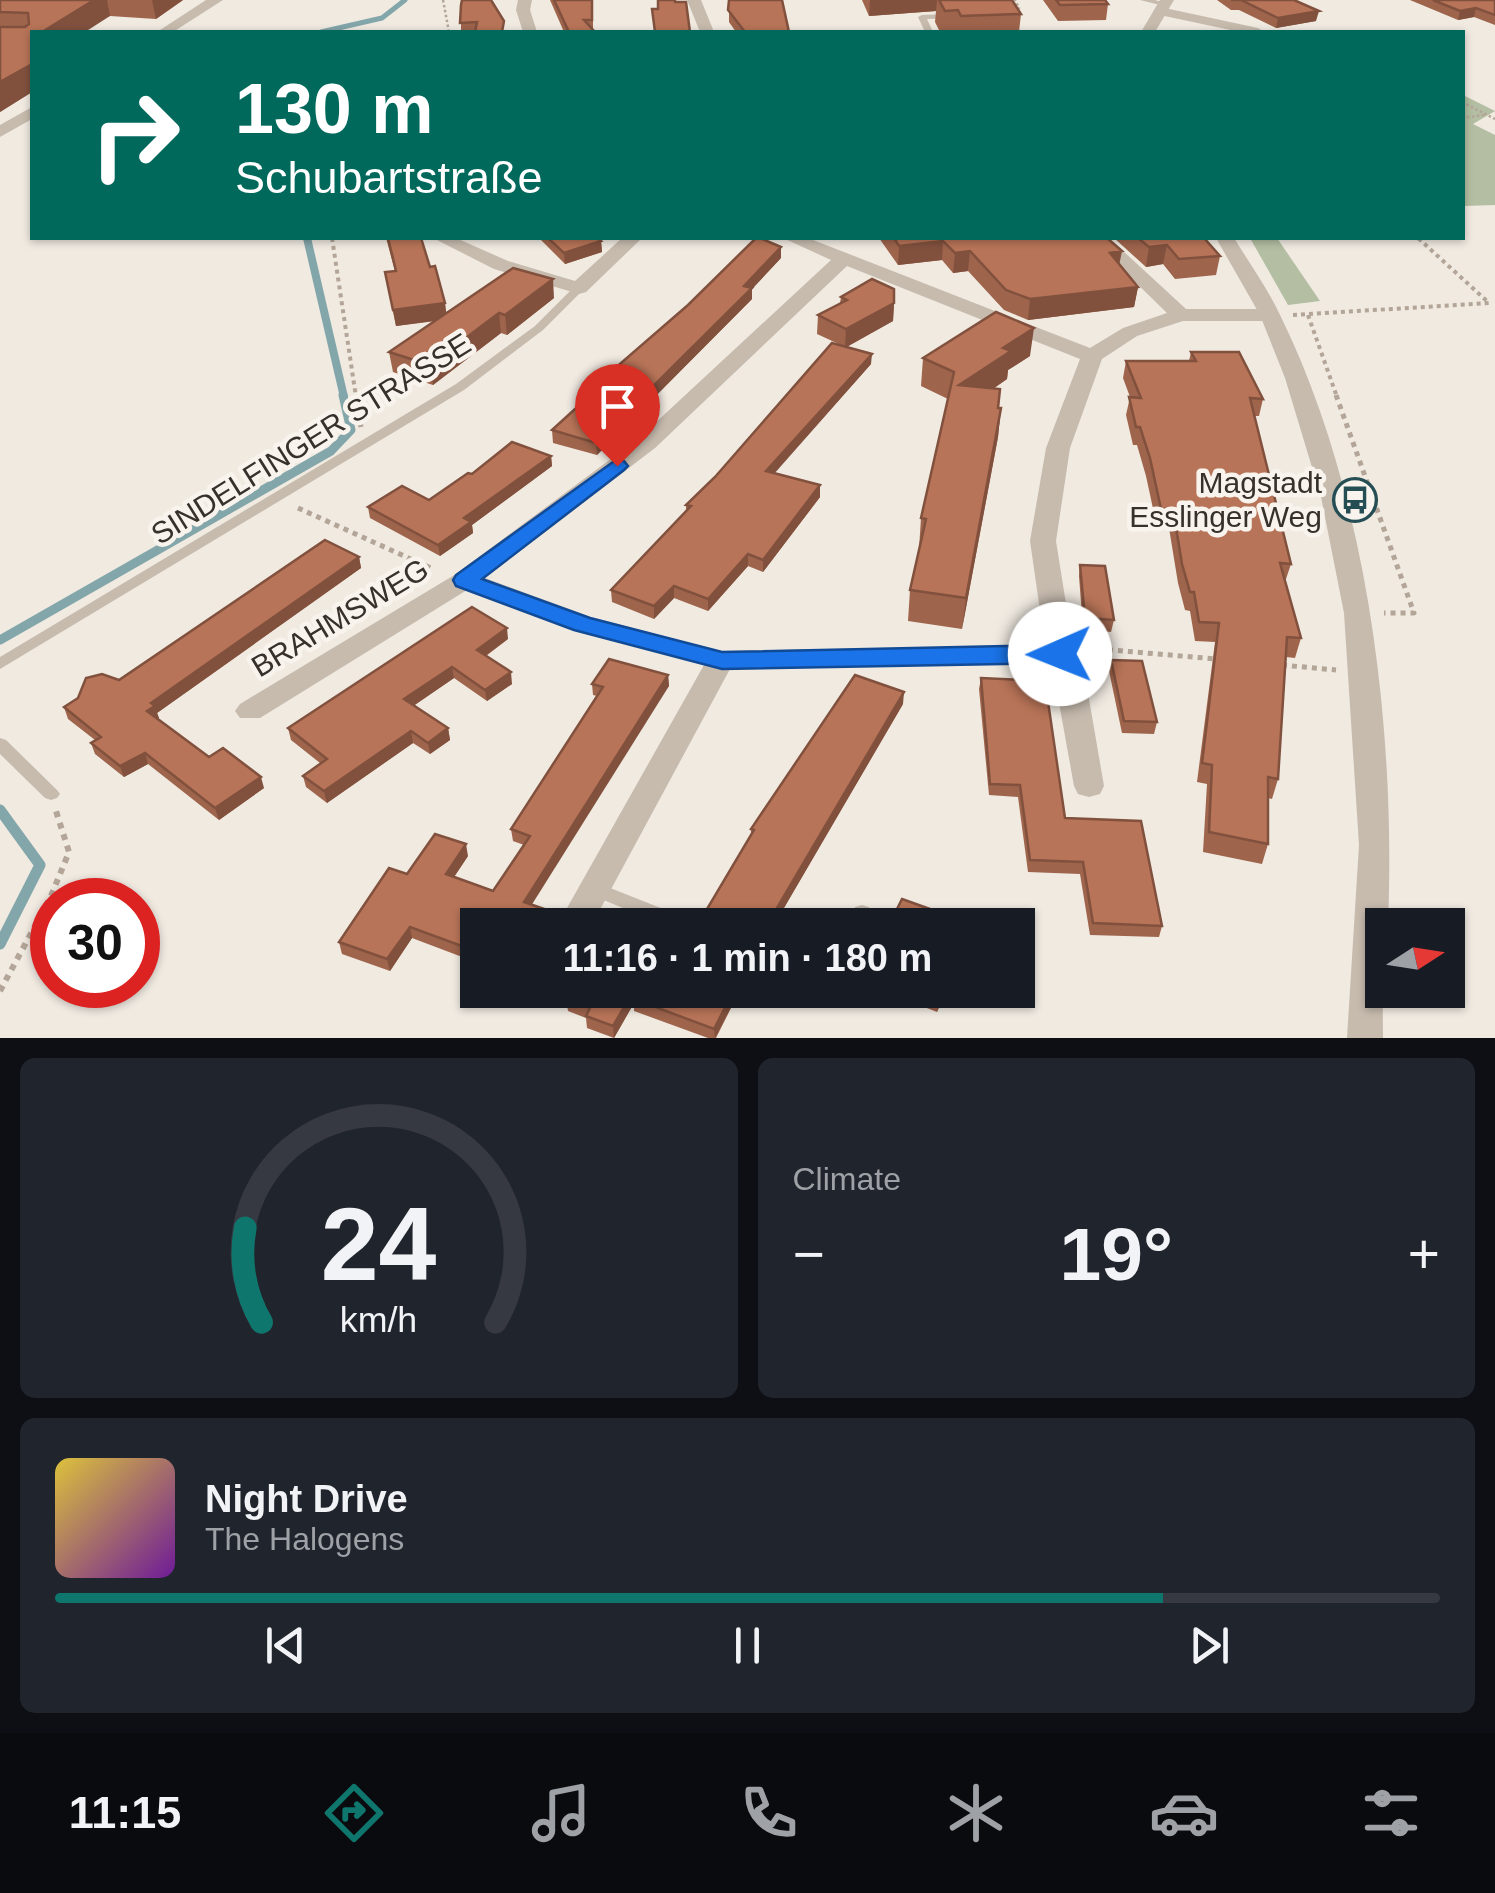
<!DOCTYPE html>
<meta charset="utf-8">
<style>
:root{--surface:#171b24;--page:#20242c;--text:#f1f3f6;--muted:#9ea1a6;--line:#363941;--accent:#0f766e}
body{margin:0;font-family:Arial,sans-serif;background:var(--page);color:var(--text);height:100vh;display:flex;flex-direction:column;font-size:38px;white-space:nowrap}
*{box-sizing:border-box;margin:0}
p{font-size:32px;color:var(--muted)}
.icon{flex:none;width:55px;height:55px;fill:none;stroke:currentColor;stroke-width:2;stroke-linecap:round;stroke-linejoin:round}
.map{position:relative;height:1038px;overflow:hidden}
.side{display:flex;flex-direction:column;gap:20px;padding:20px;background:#0d0f14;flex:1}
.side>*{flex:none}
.hud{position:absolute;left:30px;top:30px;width:1435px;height:210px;border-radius:0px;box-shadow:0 2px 8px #0004;background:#00695c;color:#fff;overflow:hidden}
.needle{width:65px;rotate:78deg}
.buttons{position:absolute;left:1365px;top:908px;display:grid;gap:20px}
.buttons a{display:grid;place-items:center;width:100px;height:100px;border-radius:0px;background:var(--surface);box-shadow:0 2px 8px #0004;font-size:50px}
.speed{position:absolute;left:30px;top:878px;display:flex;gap:20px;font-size:50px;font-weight:700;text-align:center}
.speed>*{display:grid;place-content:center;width:130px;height:130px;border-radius:50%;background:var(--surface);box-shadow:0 2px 8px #0004;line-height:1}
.speed .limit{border:15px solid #d22;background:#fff;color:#111}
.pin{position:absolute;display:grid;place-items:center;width:85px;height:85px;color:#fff;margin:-102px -42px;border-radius:50% 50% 50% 0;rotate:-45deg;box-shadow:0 0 10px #0007}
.pin .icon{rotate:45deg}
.me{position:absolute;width:110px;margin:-55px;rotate:269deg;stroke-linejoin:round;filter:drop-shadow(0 0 8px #0008)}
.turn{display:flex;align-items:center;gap:35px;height:210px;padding:0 40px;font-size:45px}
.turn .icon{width:130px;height:130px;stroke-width:2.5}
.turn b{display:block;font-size:70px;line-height:85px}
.big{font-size:75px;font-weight:800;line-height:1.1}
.side .card{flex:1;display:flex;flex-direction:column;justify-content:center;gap:15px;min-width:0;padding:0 35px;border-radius:15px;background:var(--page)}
.side .dial{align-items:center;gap:0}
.dial svg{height:260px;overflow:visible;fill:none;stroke:var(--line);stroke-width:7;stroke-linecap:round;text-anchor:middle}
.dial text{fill:var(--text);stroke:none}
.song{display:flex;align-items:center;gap:30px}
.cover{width:120px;height:120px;border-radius:15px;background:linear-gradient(135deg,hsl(50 70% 55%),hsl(280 70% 35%))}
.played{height:10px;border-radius:5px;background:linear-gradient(90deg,var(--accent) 80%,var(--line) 80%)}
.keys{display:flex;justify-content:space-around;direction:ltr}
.heat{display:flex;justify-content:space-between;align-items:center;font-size:55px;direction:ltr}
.side .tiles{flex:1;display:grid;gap:20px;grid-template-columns:1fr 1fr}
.card:last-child{grid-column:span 2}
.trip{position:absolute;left:460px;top:908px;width:575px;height:100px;border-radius:0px;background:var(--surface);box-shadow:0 2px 8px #0004;font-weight:800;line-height:100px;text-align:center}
.dock{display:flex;height:160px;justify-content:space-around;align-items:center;background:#090b0e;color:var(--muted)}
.dock .icon{width:70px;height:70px}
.dock .active{color:var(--accent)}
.dock b{font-size:45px;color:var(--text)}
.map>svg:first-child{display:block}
.green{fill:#b3bea2}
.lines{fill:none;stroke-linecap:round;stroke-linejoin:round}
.stream-far3{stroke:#83a6aa;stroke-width:5}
.stream-far2{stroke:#83a6aa;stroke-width:8}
.stream-far1{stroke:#83a6aa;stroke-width:9}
.stream{stroke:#83a6aa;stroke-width:11}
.path-far3{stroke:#b3a598;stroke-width:2.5;stroke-dasharray:2.5 2.5;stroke-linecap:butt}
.path-far2{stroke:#b3a598;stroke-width:4;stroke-dasharray:4 4;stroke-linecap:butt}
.path-far1{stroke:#b3a598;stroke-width:5;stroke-dasharray:5 5;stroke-linecap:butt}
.path{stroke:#b3a598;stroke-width:6;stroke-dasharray:6 6;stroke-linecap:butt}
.service{fill:#c7bbae;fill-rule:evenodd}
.minor{fill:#c7bbae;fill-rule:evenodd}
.tertiary{fill:#c7bbae;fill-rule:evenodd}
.wall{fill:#9e644c}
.shaded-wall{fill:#81513e}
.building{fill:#b87458;stroke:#81513e;stroke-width:2.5}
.route{fill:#1a73e8;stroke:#114b97;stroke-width:2.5}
.labels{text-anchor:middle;stroke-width:9;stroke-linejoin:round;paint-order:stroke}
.street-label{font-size:30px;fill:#37302b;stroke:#f8f4ed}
.poi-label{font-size:30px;fill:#37302b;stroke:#f8f4ed;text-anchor:end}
</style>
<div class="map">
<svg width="1495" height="1038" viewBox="0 0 1495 1038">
<rect width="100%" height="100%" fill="#f0eae1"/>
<g class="green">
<polygon points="1463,95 1495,111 1473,124 1495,135 1495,205 1463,206"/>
<polygon points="1250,238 1277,238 1320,301 1288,305"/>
</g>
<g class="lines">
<polyline class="stream-far3" points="321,32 382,18 405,0"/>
<polyline class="stream-far2" points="307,238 344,397"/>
<polyline class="stream-far1" points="0,640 331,451 351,430 343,395"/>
<polyline class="stream" points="0,810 40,865 0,944"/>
<g class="path-far3">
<polyline points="443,0 449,32"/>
<polyline points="1012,10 1019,8 1015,0"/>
<polyline points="1462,102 1495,119"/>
<polyline points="1462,118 1484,115"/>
</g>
<g class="path-far2">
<polyline points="332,238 356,397"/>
<polyline points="1293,315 1489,303 1418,238"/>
<polyline points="1308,315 1337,397"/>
</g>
<g class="path-far1">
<polyline points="356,395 361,427"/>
<polyline points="1336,395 1414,613 1384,613"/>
<polyline points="298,508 433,569"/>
<polyline points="1088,648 1216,659"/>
<polyline points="1282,665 1336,670"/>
</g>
<polyline class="path" points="0,991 51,896 69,852 56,811"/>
<g class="service">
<polygon points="1140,0 1155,0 1168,4 1164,6"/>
<polygon points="948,14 952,16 951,18 927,19 933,32 925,32 918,17 922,15"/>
<polygon points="579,285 585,288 543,330 464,390 0,669 0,657 456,384 535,326 575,286"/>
<polygon points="0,738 6,740 57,790 60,794 57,798 51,800 45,798 0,754"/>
<polygon points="595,882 691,920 693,925 664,925 589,894 586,889 589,884"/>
<polygon points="862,905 869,907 871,912 864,925 846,925 855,907"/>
</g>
<g class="minor">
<polygon points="206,0 223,0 173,32 157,32"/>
<polygon points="518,0 532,0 530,10 537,32 523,32 516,10"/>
<polygon points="687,0 701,0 714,32 700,32"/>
<polygon points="1160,7 1258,28 1265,32 1240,32 1155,14 1153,11"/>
<polygon points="32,107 32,119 0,137 0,125"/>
<polygon points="433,238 456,238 508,261 575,281 622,238 642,238 586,292 579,294 494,269"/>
<path d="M783 238H808L1090 348 1123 328 1167 313 1090 238H1109L1186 309H1270L1280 315 1270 321H1183L1137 336 1102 359 1070 448 1056 541 1074 654 1084 670 1104 786 1100 794 1089 797 1078 794 1074 786 1052 664 730 669 596 917 584 921 572 917 567 908 704 665 573 630 467 590 260 718H240L235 711 240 704 456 574 639 438 831 260ZM847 266 1080 359 1046 448 1030 541 1045 645 721 651 591 617 485 578 655 448Z"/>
</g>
<g class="tertiary">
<polygon points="1160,0 1174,0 1155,32 1141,32"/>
<path d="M1216 238H1234C1250 264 1268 289 1281 317 1368 495 1396 728 1388 925H1382L1383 1038H1347L1359 845 1344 613 1321 497 1285 378 1260 315Z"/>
</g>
</g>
<g class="wall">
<polygon points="0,0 183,0 156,19 110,16 32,32 32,92 0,112"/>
<polygon points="550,0 593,0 593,30 595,32 564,32"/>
<polygon points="729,0 789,32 736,32 729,22"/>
<polygon points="862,0 1012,0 1021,14 1019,32 940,32 935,22 936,11 869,16"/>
<polygon points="1043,0 1105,0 1108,4 1106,20 1058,21"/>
<polygon points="1217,0 1294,0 1316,21 1276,28 1239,10 1231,10"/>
<polygon points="1410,0 1495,0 1495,25 1474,17 1458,20"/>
<polygon points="461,5 505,32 461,32"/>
<polygon points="386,238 421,238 430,267 445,303 446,314 554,298 507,335 501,333 433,385 393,372 389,352 436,321 396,326 388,288 395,271"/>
<polygon points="539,238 597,238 601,241 602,252 565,264"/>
<polygon points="879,238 1107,238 1119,265 1138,287 1134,307 1028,320 1004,310 968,271 953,273 942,260 898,265"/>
<polygon points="1114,238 1204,238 1220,256 1216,275 1175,279 1163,264 1146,267"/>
<polygon points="781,258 752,289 752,299 597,455 553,443 552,430 614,373 614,369"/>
<polygon points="841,297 894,303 893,321 846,347 871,364 774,473 820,485 820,497 763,572 748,566 708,611 674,598 654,619 612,602 611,590 686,511 686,505 715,477 841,345 817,334 818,315 840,303"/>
<polygon points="1191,352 1263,399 1259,416 1254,416 1291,564 1285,582 1301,638 1295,658 1286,657 1278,779 1272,799 1268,798 1268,844 1262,864 1203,852 1207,784 1197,782 1215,642 1195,641 1190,611 1185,610 1178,583 1169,528 1157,527 1146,476 1137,445 1133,445 1126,415 1130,397 1123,378 1126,361 1189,361"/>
<polygon points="1030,356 1008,370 1007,379 993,389 998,408 1001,408 998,437 962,629 908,621 910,590 919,549 921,518 948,399 921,386 923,358"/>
<polygon points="551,456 552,466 472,525 473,533 440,556 370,518 368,507 429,500 472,474"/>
<polygon points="359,557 361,568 157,713 159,718 158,719 209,757 264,788 219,820 148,764 124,777 95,754 91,743 95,740 68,719 64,707"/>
<polygon points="1080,565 1114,620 1111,632 1083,629 1079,576"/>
<polygon points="508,639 486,656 512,684 487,701 454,678 413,706 448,728 450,740 430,754 413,743 327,803 306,787 303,776 320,763 291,740 288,728"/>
<polygon points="1111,660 1157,722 1154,734 1122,733 1109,671"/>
<polygon points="668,675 669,686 478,925 478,963 412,938 390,971 342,954 339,942 407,874 468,856 454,877 493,891 524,845 513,841 511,829 597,696 593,695 592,684"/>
<polygon points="981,678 1065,818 1162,926 1159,937 1090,935 1080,874 1028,872 1018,797 989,795 979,689"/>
<polygon points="903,704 774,925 719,925 708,921 707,909 751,835 751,829"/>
<polygon points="551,990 740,990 716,1038 708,1038 634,1011 634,1003 614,1038 587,1028 586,1018 568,1011 566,999 568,996"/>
<polygon points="881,990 946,990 937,1012"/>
</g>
<g class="shaded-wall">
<polygon points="94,0 107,0 110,16 85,32 42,32"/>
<polygon points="152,0 183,0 156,19"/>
<polygon points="870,0 937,0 936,11 869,16"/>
<polygon points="1476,8 1474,17 1458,20 1460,11"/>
<polygon points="1319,11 1316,21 1276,28 1278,18"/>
<polygon points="32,64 32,92 0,112 0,82"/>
<polygon points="601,241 602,252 565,264 564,253"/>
<polygon points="943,241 942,260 898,265 899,246"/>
<polygon points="1167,245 1163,264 1146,267 1149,247"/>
<polygon points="781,247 781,258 752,289 752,299 597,455 596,443"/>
<polygon points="970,251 968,271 953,273 955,253"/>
<polygon points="1122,251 1118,271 1110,253"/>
<polygon points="553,279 554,298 507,335 505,315"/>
<polygon points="1138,287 1134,307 1028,320 1030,299"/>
<polygon points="445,303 447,319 396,326 393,310"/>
<polygon points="894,303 893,321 845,348 846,329"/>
<polygon points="499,313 501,333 433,385 430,365"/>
<polygon points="1034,328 1030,356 1008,370 1007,379 956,414 959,385 1003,348"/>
<polygon points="872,354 871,364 766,483 766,471"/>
<polygon points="1001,408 998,437 962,629 966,598"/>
<polygon points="551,456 552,466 472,525 473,533 440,556 438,545 464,518"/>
<polygon points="820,485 820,497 763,572 763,560"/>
<polygon points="748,554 748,566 708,611 708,599"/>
<polygon points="359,557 361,568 157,713 159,718 151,723 147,711 151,703"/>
<polygon points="674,586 674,598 654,619 654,606"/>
<polygon points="507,628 508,639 478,661 477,650"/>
<polygon points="452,667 454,678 406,711 404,699"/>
<polygon points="511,672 512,684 487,701 485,690"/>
<polygon points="668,675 669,686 526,914 524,902"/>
<polygon points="904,692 903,704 774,925 767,925"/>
<polygon points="448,728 450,740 430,754 428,743"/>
<polygon points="411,731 413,743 327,803 324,791"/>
<polygon points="145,753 148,764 124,777 120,766"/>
<polygon points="261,777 264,788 219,820 215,808"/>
<polygon points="466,844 468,856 448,886 446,874"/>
<polygon points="410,927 412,938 390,971 387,959"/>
<polygon points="634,990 638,990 634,999 634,1003 614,1038 613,1026"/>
<polygon points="734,990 740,990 715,1038 714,1029"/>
<polygon points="940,990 946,990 937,1012"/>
</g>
<g class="building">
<polygon points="0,0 94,0 42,32 32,32 32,64 0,82 0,27 25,27 29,24 28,13 0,12"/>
<polygon points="462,0 491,0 504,21 502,32 475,32 477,22 460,23 461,5"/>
<polygon points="554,0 592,0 592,20 584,20 595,32 569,32"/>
<polygon points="658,0 675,0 675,2 686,2 690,32 655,32 652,9 658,9"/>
<polygon points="729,0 782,0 789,32 745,32 728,10"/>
<polygon points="939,0 1012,0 1021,14 961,16 958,10 945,11"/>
<polygon points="1056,0 1105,0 1108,4 1060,5"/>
<polygon points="1231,0 1294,0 1319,11 1278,18 1241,0"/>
<polygon points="1433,0 1495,0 1495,15 1476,8 1460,11"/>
<polygon points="388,238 421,238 430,267 435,266 445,303 393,310 385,272 396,271"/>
<polygon points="548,238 597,238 601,241 564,253"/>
<polygon points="756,238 760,238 781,247 744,286 752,288 596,443 552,430 618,370 614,369 688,305"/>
<polygon points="894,238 1107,238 1122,251 1110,253 1138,287 1030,299 1006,290 970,251 955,253 943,241 899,246"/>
<polygon points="1138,238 1204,238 1220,256 1179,259 1167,245 1149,247"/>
<polygon points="513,268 553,279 505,315 499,313 430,365 389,352"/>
<polygon points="872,279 894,289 894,303 846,329 818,315 847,300 841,297"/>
<polygon points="996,312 1034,328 1003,348 1011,351 959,385 1000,389 998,408 1001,408 966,598 910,590 926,519 921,518 954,372 923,358"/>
<polygon points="832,343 872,354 766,471 820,485 763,560 748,554 708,599 674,586 654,606 611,590 691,506 686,505 715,477"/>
<polygon points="1191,352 1239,352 1263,399 1250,398 1291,564 1280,563 1301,638 1287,637 1278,779 1268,777 1268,844 1209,832 1212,765 1202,763 1219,623 1199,622 1194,592 1190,592 1182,564 1173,509 1161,509 1150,458 1140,427 1136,427 1129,397 1141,398 1126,361 1196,361"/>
<polygon points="512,442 551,456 464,518 471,522 438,545 368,507 402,486 429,500 468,473 472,474"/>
<polygon points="325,540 359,557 151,703 155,706 147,711 209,757 223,748 261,777 215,808 145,753 120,766 91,743 101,737 64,707 78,698 86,678 102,674 119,680"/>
<polygon points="1080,565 1105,566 1114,620 1085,618"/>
<polygon points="472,607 507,628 477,650 511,672 485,690 452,667 404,699 448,728 428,743 411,731 324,791 303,776 327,759 288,728"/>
<polygon points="609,659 668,675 524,902 590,925 478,925 478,952 410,927 387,959 339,942 389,868 407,874 435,834 466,844 446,874 493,891 530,836 511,829 603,687 592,684"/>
<polygon points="1111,660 1142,661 1157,722 1124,721"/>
<polygon points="855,675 904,692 767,925 751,925 707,909 754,830 751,829"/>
<polygon points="981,678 1045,681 1065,818 1141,821 1162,926 1093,923 1083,862 1030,860 1020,785 990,784"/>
<polygon points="902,899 969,923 968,925 889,925"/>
<polygon points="572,990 634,990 613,1026 586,1016 590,1008 566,999"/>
<polygon points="639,990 734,990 714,1029 634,999"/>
</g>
<polygon class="route" points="617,459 624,461 628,466 624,470 482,579 590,618 722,652 1060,645 1073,654 1060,663 722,669 574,630 456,586 453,580 456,575"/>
<defs>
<g id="bus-ring" transform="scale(2.25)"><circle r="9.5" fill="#f8f4ed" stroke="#254e54" stroke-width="1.5"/><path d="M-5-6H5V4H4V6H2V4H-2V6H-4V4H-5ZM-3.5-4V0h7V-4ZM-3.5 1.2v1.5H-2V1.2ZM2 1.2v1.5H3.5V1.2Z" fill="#254e54"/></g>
</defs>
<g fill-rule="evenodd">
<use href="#bus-ring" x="1355" y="500"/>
</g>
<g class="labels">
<g class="street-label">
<text transform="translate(311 439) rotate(-32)" y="10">SINDELFINGER STRASSE</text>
<text transform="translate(340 618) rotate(-31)" y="10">BRAHMSWEG</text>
</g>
<g class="poi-label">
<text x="1322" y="493">Magstadt<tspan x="1322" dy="34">Esslinger Weg</tspan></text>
</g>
</g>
</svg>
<div class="buttons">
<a><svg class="needle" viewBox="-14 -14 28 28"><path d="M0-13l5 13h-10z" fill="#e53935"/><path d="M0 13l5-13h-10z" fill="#9ea1a6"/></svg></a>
</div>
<div class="speed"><div class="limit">30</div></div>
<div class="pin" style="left:617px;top:466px;background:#d93025"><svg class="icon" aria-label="arrive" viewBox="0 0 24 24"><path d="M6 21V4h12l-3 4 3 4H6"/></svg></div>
<svg class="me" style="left:1060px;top:654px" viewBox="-20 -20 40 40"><circle r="19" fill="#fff"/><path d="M0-13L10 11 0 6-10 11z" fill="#1a73e8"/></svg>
<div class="trip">11:16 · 1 min · 180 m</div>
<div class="hud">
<div class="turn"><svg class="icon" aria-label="right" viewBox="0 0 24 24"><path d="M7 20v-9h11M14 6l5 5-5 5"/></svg><div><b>130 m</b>Schubartstraße</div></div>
</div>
</div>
<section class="side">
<div class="tiles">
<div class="card dial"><svg viewBox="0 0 100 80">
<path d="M14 69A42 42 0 1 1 86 69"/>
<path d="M14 69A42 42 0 0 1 9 40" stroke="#0f766e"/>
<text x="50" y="56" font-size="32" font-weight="700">24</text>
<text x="50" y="72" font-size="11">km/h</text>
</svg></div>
<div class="card"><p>Climate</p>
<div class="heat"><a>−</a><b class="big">19°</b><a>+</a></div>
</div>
<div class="card">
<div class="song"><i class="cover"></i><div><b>Night Drive</b><p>The Halogens</p></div></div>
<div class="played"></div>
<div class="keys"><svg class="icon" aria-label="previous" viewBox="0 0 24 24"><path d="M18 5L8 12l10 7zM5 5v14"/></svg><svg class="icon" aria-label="pause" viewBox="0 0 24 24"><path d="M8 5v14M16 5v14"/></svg><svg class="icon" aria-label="next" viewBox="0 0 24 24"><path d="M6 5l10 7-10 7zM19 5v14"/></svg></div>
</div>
</div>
</section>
<nav class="dock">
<b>11:15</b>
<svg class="icon active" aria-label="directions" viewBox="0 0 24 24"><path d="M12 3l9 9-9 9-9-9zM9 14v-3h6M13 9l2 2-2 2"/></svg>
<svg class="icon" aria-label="music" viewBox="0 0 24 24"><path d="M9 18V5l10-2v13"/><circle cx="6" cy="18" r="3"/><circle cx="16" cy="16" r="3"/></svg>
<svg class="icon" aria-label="phone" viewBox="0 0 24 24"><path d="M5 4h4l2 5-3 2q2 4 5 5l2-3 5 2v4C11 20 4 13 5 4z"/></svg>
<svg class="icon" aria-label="climate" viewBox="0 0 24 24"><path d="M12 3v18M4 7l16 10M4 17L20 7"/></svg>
<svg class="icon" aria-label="car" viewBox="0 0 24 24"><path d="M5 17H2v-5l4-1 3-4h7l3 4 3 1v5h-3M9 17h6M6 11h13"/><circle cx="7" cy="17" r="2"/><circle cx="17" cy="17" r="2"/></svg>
<svg class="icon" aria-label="filters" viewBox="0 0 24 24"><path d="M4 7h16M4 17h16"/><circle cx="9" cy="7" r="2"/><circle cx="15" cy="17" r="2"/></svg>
</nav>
